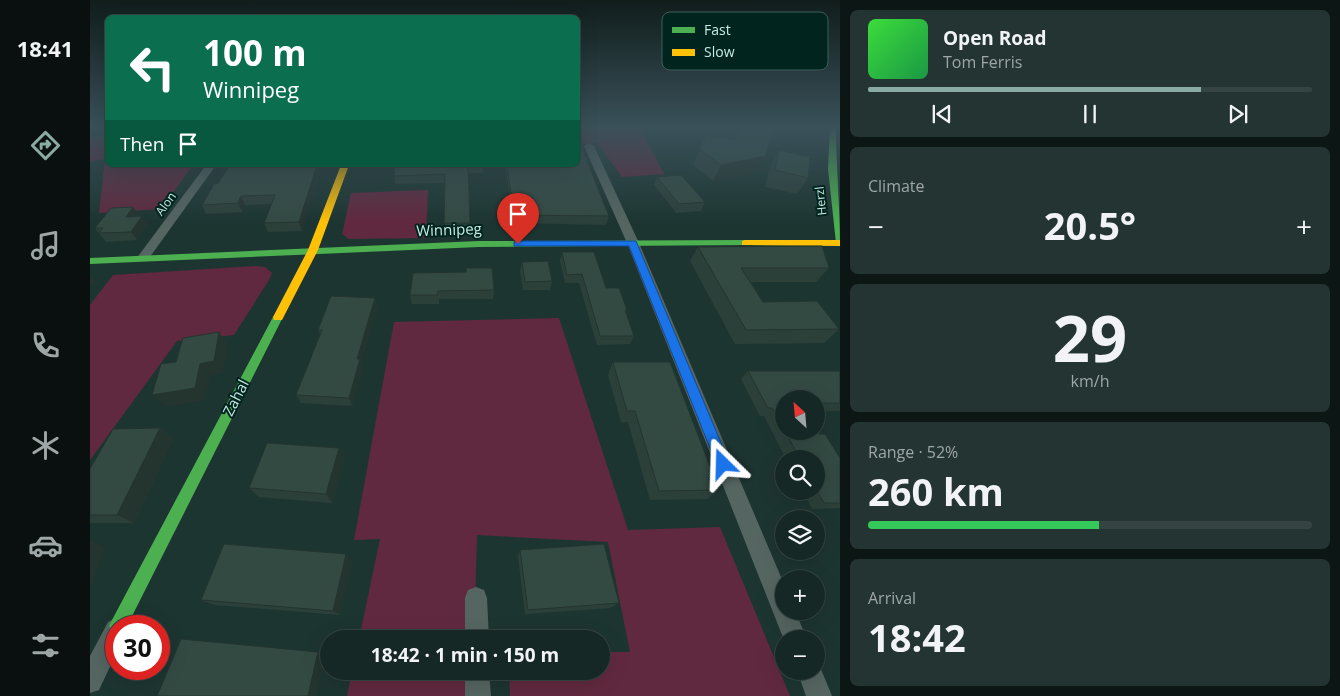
<!DOCTYPE html>
<meta charset="utf-8">
<style>
:root{--surface:#162825;--page:#233432;--text:#f1f3f6;--muted:#9ea6a7;--line:#354442;--accent:#8aaba3}
body{margin:0;font-family:"Open Sans",sans-serif;background:var(--page);color:var(--text);height:100vh;display:flex;flex-direction:column;font-size:19px;white-space:nowrap}
*{box-sizing:border-box;margin:0}
p{font-size:16px;color:var(--muted)}
.icon{flex:none;width:28px;height:28px;fill:none;stroke:currentColor;stroke-width:2;stroke-linecap:round;stroke-linejoin:round}
.map{position:relative;flex:1;overflow:hidden}
.sheet{display:flex;flex-direction:column;gap:10px;padding:10px;background:#0c1614;width:500px}
.sheet>*{flex:none}
.guide{position:absolute;left:15px;top:15px;width:475px;height:152px;border-radius:8px;box-shadow:0 5px 20px #0002,0 0 0 1px var(--line);background:#0b6e4f;color:#fff;overflow:hidden}
.needle{width:32px;rotate:334deg}
.buttons{position:absolute;left:685px;top:390px;display:grid;gap:10px}
.buttons a{display:grid;place-items:center;width:50px;height:50px;border-radius:50%;background:var(--surface);box-shadow:0 5px 20px #0002,0 0 0 1px var(--line);font-size:25px}
.speed{position:absolute;left:15px;top:615px;display:flex;gap:10px;font-size:25px;font-weight:700;text-align:center}
.speed>*{display:grid;place-content:center;width:65px;height:65px;border-radius:50%;background:var(--surface);box-shadow:0 5px 20px #0002,0 0 0 1px var(--line);line-height:1}
.speed .limit{border:8px solid #d22;background:#fff;color:#111}
.pin{position:absolute;display:grid;place-items:center;width:42px;height:42px;color:#fff;margin:-51px -21px;border-radius:50% 50% 50% 0;rotate:-45deg;box-shadow:0 0 5px #0007}
.pin .icon{rotate:45deg}
.me{position:absolute;width:55px;margin:-28px;rotate:338deg;stroke-linejoin:round;filter:drop-shadow(0 0 4px #0008)}
.turn{display:flex;align-items:center;gap:18px;height:105px;padding:0 15px;font-size:22px}
.turn .icon{width:65px;height:65px;stroke-width:2.5}
.turn b{display:block;font-size:35px;line-height:42px}
.then{display:flex;align-items:center;height:48px;padding:0 15px;background:#0003;gap:10px;font-size:19px}
.big{font-size:38px;font-weight:700;line-height:1.1}
.sheet .tile{flex:1;display:flex;flex-direction:column;justify-content:center;gap:8px;min-width:0;padding:0 18px;border-radius:8px;background:var(--page)}
.sheet .dial{align-items:center;gap:0}
.dial b{font-size:65px;line-height:1}
.song{display:flex;align-items:center;gap:15px}
.cover{width:60px;height:60px;border-radius:8px;background:linear-gradient(135deg,hsl(120 70% 55%),hsl(140 70% 35%))}
.played{height:5px;border-radius:2px;background:linear-gradient(90deg,var(--accent) 75%,var(--line) 75%)}
.keys{display:flex;justify-content:space-around;direction:ltr}
.heat{display:flex;justify-content:space-between;align-items:center;font-size:28px;direction:ltr}
.charge{height:8px;border-radius:4px;background:linear-gradient(90deg,#34c759 52%,var(--line) 0)}
.trip{position:absolute;left:230px;top:630px;width:290px;height:50px;border-radius:25px;background:var(--surface);box-shadow:0 5px 20px #0002,0 0 0 1px var(--line);font-weight:700;line-height:50px;text-align:center}
main{display:flex;flex:1;min-height:0}
.menu{display:flex;flex-direction:column;width:90px;justify-content:space-around;align-items:center;background:#09100f;color:var(--muted)}
.menu .icon{width:35px;height:35px}
.menu .selected{color:var(--accent)}
.menu b{font-size:22px;color:var(--text)}
.map>svg:first-child{display:block}
.green{fill:#61293f}
.lines{fill:none;stroke-linecap:round;stroke-linejoin:round}
.street{fill:#556561;fill-rule:evenodd}
.fast{fill:#4caf50;fill-rule:evenodd}
.slow{fill:#ffc107;fill-rule:evenodd}
.wall{fill:#2c403a}
.shaded-wall{fill:#24342f}
.building{fill:#334a43;stroke:#24342f}
.route{fill:#1a73e8;stroke:#114b97}
.labels{text-anchor:middle;stroke-width:4;stroke-linejoin:round;paint-order:stroke}
.far-street-label{font-size:12px;fill:#c4eae1;stroke:#01241f}
.street-label{font-size:15px;fill:#c4eae1;stroke:#01241f}
.key{fill:#01241f;stroke:#3c5f59;stroke-width:1}
.key-label{font-size:14px;fill:#c4eae1}
</style>
<main>
<nav class="menu">
<b>18:41</b>
<svg class="icon selected" aria-label="directions" viewBox="0 0 24 24"><path d="M12 3l9 9-9 9-9-9zM9 14v-3h6M13 9l2 2-2 2"/></svg>
<svg class="icon" aria-label="music" viewBox="0 0 24 24"><path d="M9 18V5l10-2v13"/><circle cx="6" cy="18" r="3"/><circle cx="16" cy="16" r="3"/></svg>
<svg class="icon" aria-label="phone" viewBox="0 0 24 24"><path d="M5 4h4l2 5-3 2q2 4 5 5l2-3 5 2v4C11 20 4 13 5 4z"/></svg>
<svg class="icon" aria-label="climate" viewBox="0 0 24 24"><path d="M12 3v18M4 7l16 10M4 17L20 7"/></svg>
<svg class="icon" aria-label="car" viewBox="0 0 24 24"><path d="M5 17H2v-5l4-1 3-4h7l3 4 3 1v5h-3M9 17h6M6 11h13"/><circle cx="7" cy="17" r="2"/><circle cx="17" cy="17" r="2"/></svg>
<svg class="icon" aria-label="filters" viewBox="0 0 24 24"><path d="M4 7h16M4 17h16"/><circle cx="9" cy="7" r="2"/><circle cx="15" cy="17" r="2"/></svg>
</nav>
<div class="map">
<svg width="750" height="696" viewBox="0 0 750 696">
<rect width="100%" height="100%" fill="#1d3531"/>
<g class="green">
<polygon points="488,126 549,126 574,174 532,177 507,143 488,144"/>
<polygon points="17,134 18,165 103,165 71,209 9,213 15,159 0,161 0,137"/>
<polygon points="338,190 336,238 259,239 252,234 261,193"/>
<polygon points="165,266 175,267 182,273 179,280 144,335 87,341 0,460 0,305 23,275"/>
<polygon points="469,318 538,530 630,527 700,696 420,696 419,671 511,671 511,652 540,652 518,542 387,535 384,639 269,639 290,539 264,540 304,322"/>
<polygon points="262,671 383,671 382,696 257,696"/>
</g>
<g class="lines">
<g class="street">
<polygon points="499,143 504,146 549,243 694,584 694,611 705,611 717,639 694,640 537,243 494,146"/>
<polygon points="116,165 126,165 57,261 49,261 47,258 49,255"/>
<polygon points="386,587 394,590 397,598 399,639 375,639 375,598 378,590"/>
<polygon points="26,618 34,622 36,626 26,626 26,654 9,690 0,693 0,656 18,622"/>
<polygon points="726,662 728,662 742,696 716,696 707,671 726,671"/>
<polygon points="375,671 399,671 401,696 375,696"/>
</g>
<g class="fast">
<path d="M740 126H746C746 166 750 206 750 246L746 243 738 169Z"/>
<polygon points="655,240 658,241 658,245 389,247 0,264 0,258 389,241"/>
<polygon points="188,313 193,317 37,626 26,626 26,634 22,632 19,626 22,620 183,317"/>
</g>
<g class="slow">
<polygon points="251,165 259,165 228,250 192,320 184,320 183,317 218,250"/>
<polygon points="655,240 750,240 750,246 652,245 652,241"/>
</g>
</g>
<g class="wall">
<polygon points="647,126 684,126 676,156 667,172 623,181 603,165 616,135 642,140"/>
<polygon points="689,150 718,178 707,194 675,187 680,166"/>
<polygon points="140,165 228,165 230,171 212,231 178,232 174,223 182,204 155,205 152,212 116,214 112,205 128,183"/>
<polygon points="305,165 393,165 393,173 378,173 380,231 355,232 355,183 305,184 304,176"/>
<polygon points="415,165 488,165 519,216 516,225 424,223"/>
<polygon points="567,177 615,202 611,211 586,213 564,185"/>
<polygon points="49,215 58,224 47,240 16,242 5,228"/>
<polygon points="608,247 739,268 726,282 661,282 673,302 749,329 734,343 645,344 600,261"/>
<polygon points="472,252 516,288 537,310 536,312 544,336 540,344 507,345 489,283 475,283 470,261"/>
<polygon points="432,262 462,281 460,290 433,290 430,270"/>
<polygon points="323,273 404,290 403,299 349,299 349,304 322,304 320,295"/>
<polygon points="285,298 287,307 271,362 273,367 262,406 211,403 206,395 230,335 228,330"/>
<polygon points="523,362 629,490 617,499 560,500 538,422 531,422 518,375"/>
<polygon points="658,371 750,371 750,411 726,411 726,399 694,399 694,431 726,431 750,458 750,508 722,509 713,491 726,491 726,459 696,459 674,416 670,416 651,379"/>
<polygon points="70,428 83,439 44,523 0,523 0,469"/>
<polygon points="255,458 242,503 169,497 159,488"/>
<polygon points="430,550 529,603 520,608 435,614 428,556"/>
<polygon points="262,560 250,615 125,605 111,600"/>
</g>
<g class="shaded-wall">
<polygon points="0,126 18,126 16,127 16,131 0,134"/>
<polygon points="676,156 667,172 623,181 631,165"/>
<polygon points="227,165 228,165 230,171 212,231 209,222"/>
<polygon points="151,196 155,205 152,212 148,203"/>
<polygon points="43,207 49,215 42,225 36,217"/>
<polygon points="52,216 58,224 47,240 41,232"/>
<polygon points="0,275 5,281 0,288"/>
<polygon points="285,298 287,307 271,362 273,367 262,406 259,398 267,359"/>
<polygon points="129,332 138,345 133,373 120,376 115,400 75,407 62,395 110,364"/>
<polygon points="70,428 83,439 44,523 27,515"/>
<polygon points="249,448 255,458 242,503 236,494"/>
<polygon points="0,541 16,547 0,590"/>
<polygon points="256,554 262,560 250,615 243,611"/>
<polygon points="228,652 236,654 227,696 218,696"/>
</g>
<g class="building">
<polygon points="649,126 684,126 676,156 631,165 609,149 616,135 644,140"/>
<polygon points="488,141 489,141 519,216 424,215 417,165 488,165"/>
<polygon points="689,150 720,157 718,178 685,170"/>
<polygon points="140,165 227,165 209,222 174,223 185,195 151,196 148,203 112,205 124,184 128,183"/>
<polygon points="305,165 378,165 380,223 354,223 355,174 304,176"/>
<polygon points="591,175 615,202 589,204 567,177"/>
<polygon points="43,207 36,217 52,216 41,232 9,233 13,228 5,228 21,208"/>
<polygon points="732,246 739,268 651,268 673,302 727,301 749,329 656,330 608,247"/>
<polygon points="472,252 504,252 516,288 529,288 537,310 535,310 544,336 510,336 492,274 477,275"/>
<polygon points="458,261 462,281 435,282 432,262"/>
<polygon points="376,268 402,268 404,290 348,291 348,295 320,295 323,273 376,272"/>
<polygon points="241,296 285,298 267,359 270,359 259,398 206,395 232,330 228,330"/>
<polygon points="129,332 124,361 110,364 105,388 62,395 71,364 86,362 93,338"/>
<polygon points="523,362 580,362 629,490 569,491 545,411 537,411"/>
<polygon points="658,371 750,371 750,403 726,403 726,399 694,399 694,429 682,408 678,408"/>
<polygon points="70,428 27,515 0,515 0,469 23,429"/>
<polygon points="726,429 729,434 735,434 750,458 750,503 734,503 726,489 726,459 710,459 695,431 726,431"/>
<polygon points="177,443 249,448 236,494 159,488"/>
<polygon points="134,544 256,554 243,611 111,600"/>
<polygon points="514,544 529,603 438,610 430,550"/>
<polygon points="91,639 228,652 218,696 67,696"/>
</g>
<linearGradient id="sky" x2="0" y2="1"><stop stop-color="#101d1b"/><stop offset="0.57" stop-color="#3a515a"/><stop offset="1" stop-color="#3a515a" stop-opacity="0"/></linearGradient>
<rect width="750" height="223" fill="url(#sky)"/>
<polygon class="route" points="428,241 546,241 640,464 638,468 633,470 628,468 539,246 424,246 424,242"/>
<g class="labels">
<g class="far-street-label">
<text transform="translate(731 201) rotate(-96)" y="4">Herzl</text>
<text transform="translate(76 204) rotate(-54)" y="4">Alon</text>
</g>
<g class="street-label">
<text transform="translate(359 230) rotate(-2)" y="5">Winnipeg</text>
<text transform="translate(146 398) rotate(-63)" y="5">Zahal</text>
</g>
</g>
<rect x="572" y="12" width="166" height="58" rx="8" class="key"/>
<rect x="582" y="27" width="23" height="6" fill="#4caf50"/>
<rect x="582" y="49" width="23" height="7" fill="#ffc107"/>
<g class="key-label">
<text x="614" y="35">Fast</text>
<text x="614" y="57">Slow</text>
</g>
</svg>
<div class="buttons">
<a><svg class="needle" viewBox="-14 -14 28 28"><path d="M0-13l5 13h-10z" fill="#e53935"/><path d="M0 13l5-13h-10z" fill="#9ea6a7"/></svg></a>
<a><svg class="icon" aria-label="search" viewBox="0 0 24 24"><circle cx="10" cy="10" r="6"/><path d="M15 15l6 6"/></svg></a>
<a><svg class="icon" aria-label="layers" viewBox="0 0 24 24"><path d="M12 4l9 5-9 5-9-5zM3 14l9 5 9-5"/></svg></a>
<a>+</a>
<a>−</a>
</div>
<div class="speed"><div class="limit">30</div></div>
<div class="pin" style="left:428px;top:244px;background:#d93025"><svg class="icon" aria-label="arrive" viewBox="0 0 24 24"><path d="M6 21V4h12l-3 4 3 4H6"/></svg></div>
<svg class="me" style="left:633px;top:464px" viewBox="-20 -20 40 40"><path d="M0-17L14 15 0 8-14 15z" fill="#1a73e8" stroke="#fff" stroke-width="4"/></svg>
<div class="trip">18:42 · 1 min · 150 m</div>
<div class="guide">
<div class="turn"><svg class="icon" aria-label="left" viewBox="0 0 24 24"><path d="M17 20v-9H6M10 6l-5 5 5 5"/></svg><div><b>100 m</b>Winnipeg</div></div>
<div class="then">Then<svg class="icon" aria-label="arrive" viewBox="0 0 24 24"><path d="M6 21V4h12l-3 4 3 4H6"/></svg></div>
</div>
</div>
<section class="sheet">
<div class="tile">
<div class="song"><i class="cover"></i><div><b>Open Road</b><p>Tom Ferris</p></div></div>
<div class="played"></div>
<div class="keys"><svg class="icon" aria-label="previous" viewBox="0 0 24 24"><path d="M18 5L8 12l10 7zM5 5v14"/></svg><svg class="icon" aria-label="pause" viewBox="0 0 24 24"><path d="M8 5v14M16 5v14"/></svg><svg class="icon" aria-label="next" viewBox="0 0 24 24"><path d="M6 5l10 7-10 7zM19 5v14"/></svg></div>
</div>
<div class="tile"><p>Climate</p>
<div class="heat"><a>−</a><b class="big">20.5°</b><a>+</a></div>
</div>
<div class="tile dial"><b>29</b><p>km/h</p></div>
<div class="tile"><p>Range · 52%</p><b class="big">260 km</b><div class="charge"></div></div>
<div class="tile"><p>Arrival</p><b class="big">18:42</b></div>
</section>
</main>
